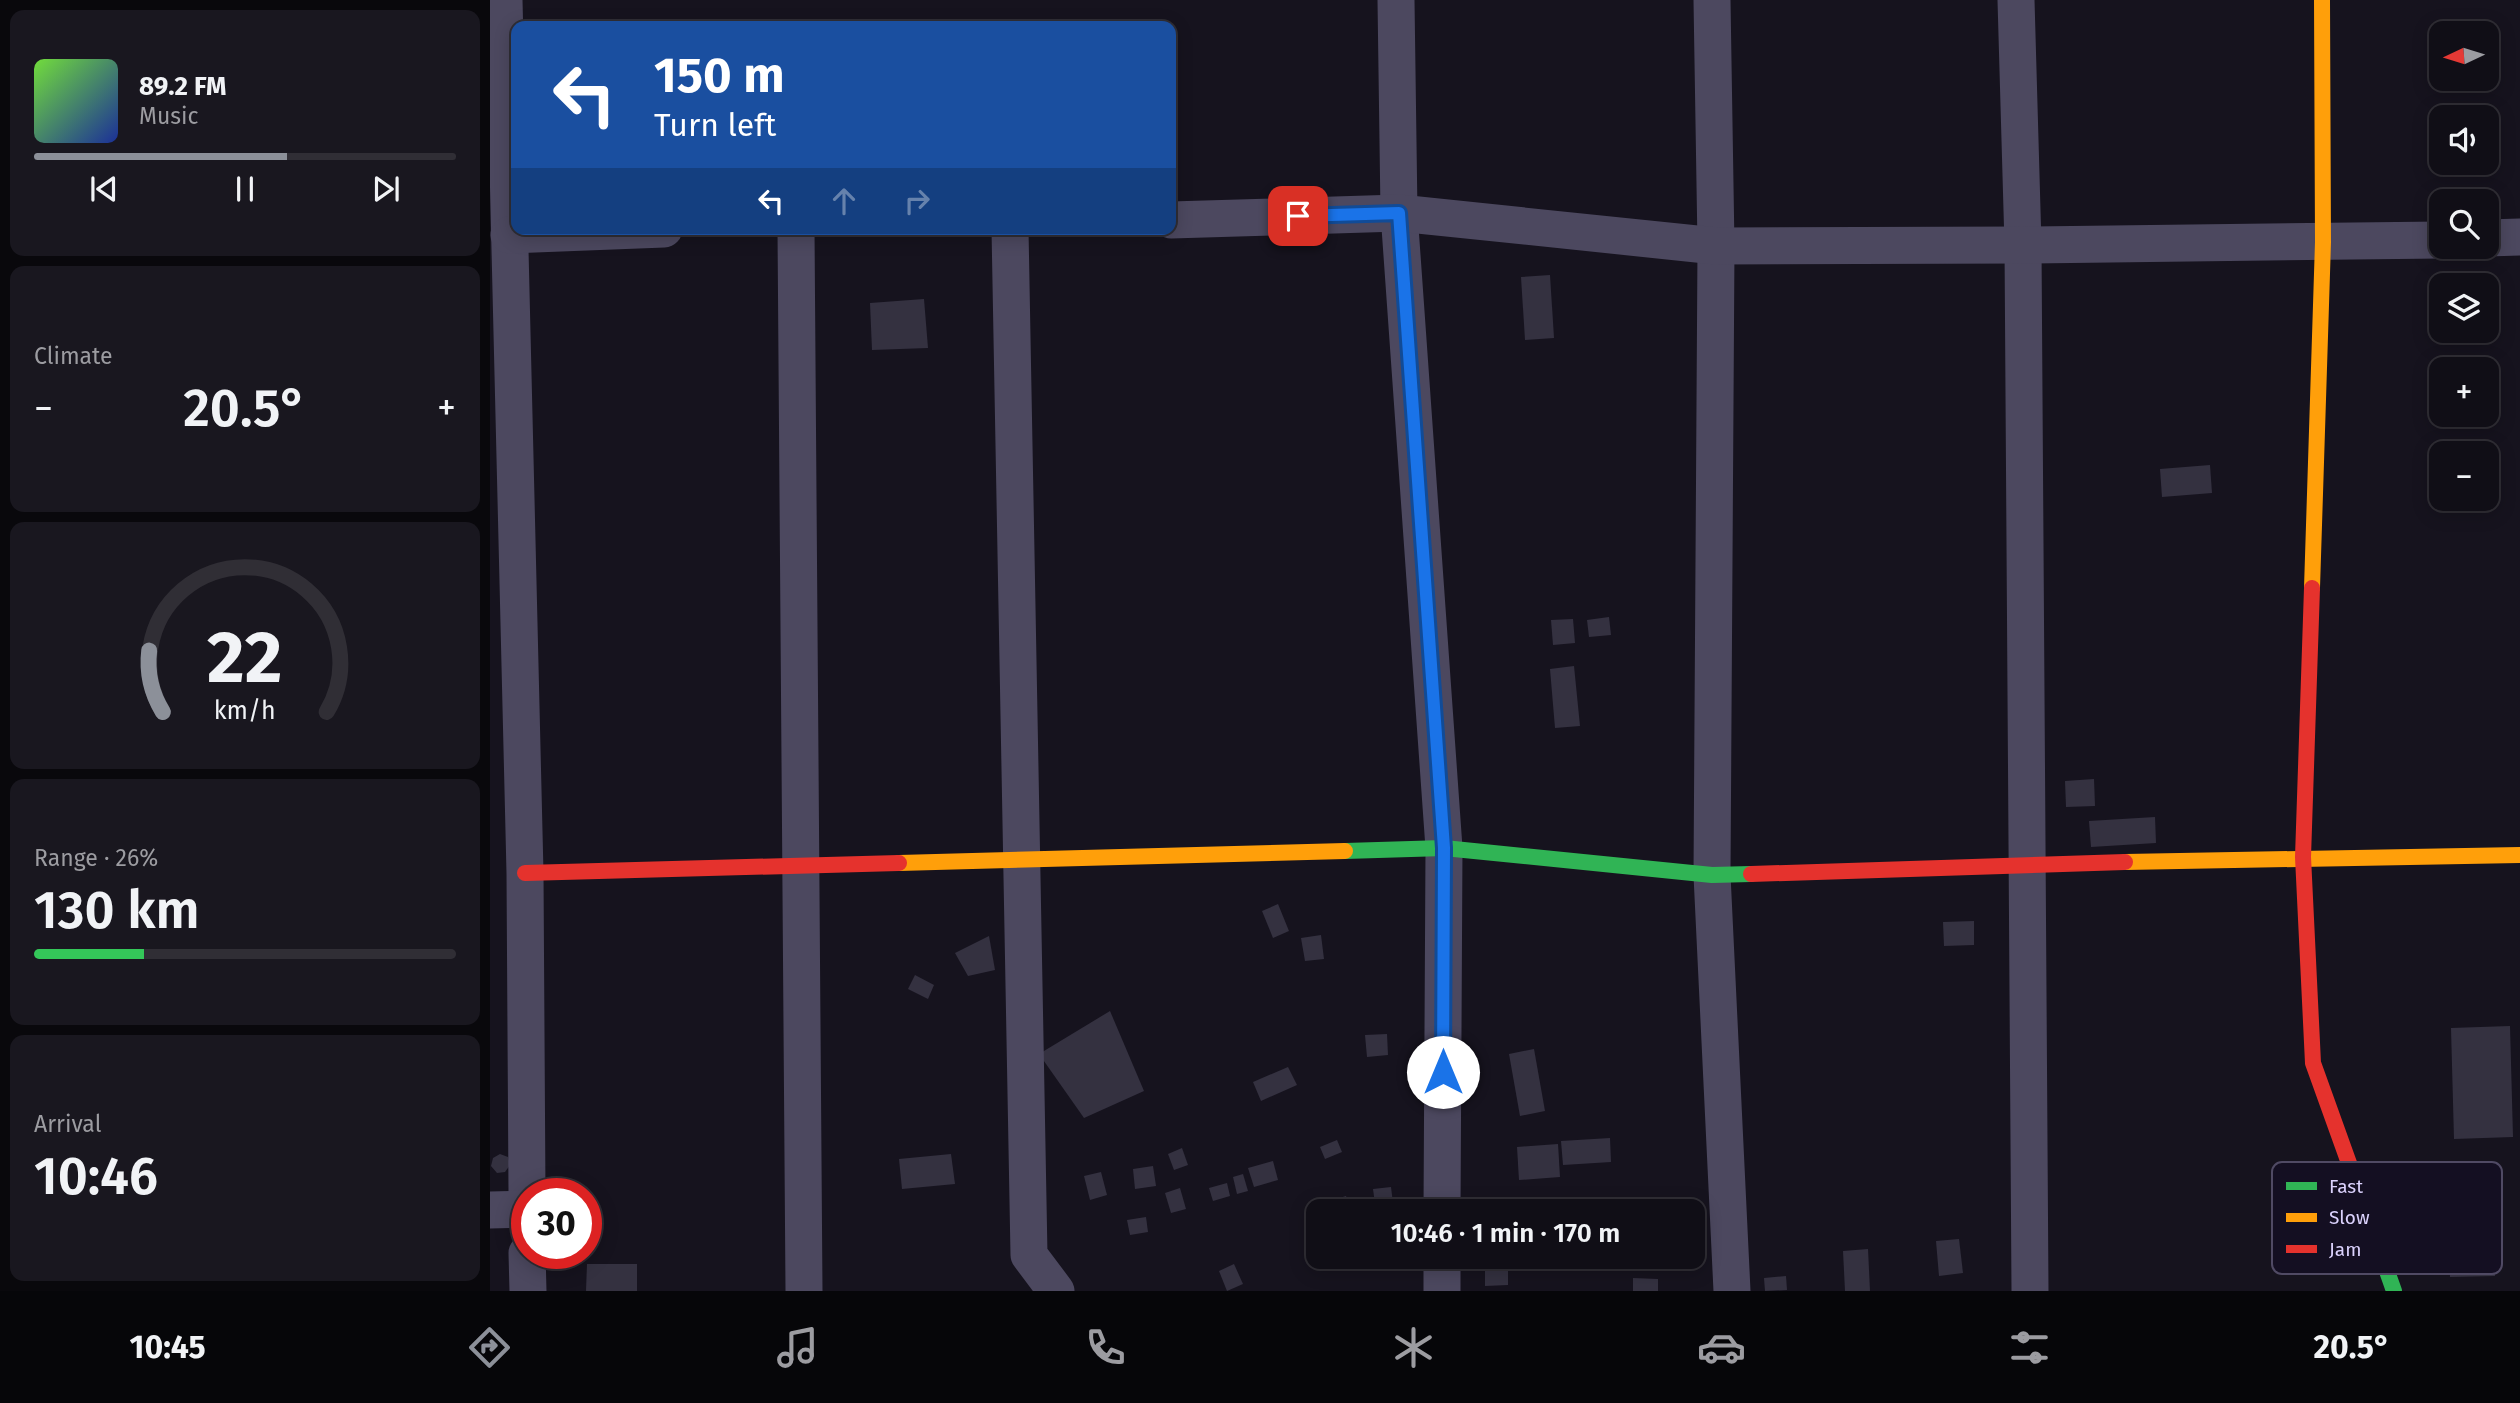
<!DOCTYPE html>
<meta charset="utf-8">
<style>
:root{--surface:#100e16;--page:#19171f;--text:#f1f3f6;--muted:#9c9ca1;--line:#302e35;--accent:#8c9099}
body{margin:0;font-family:"Fira Sans",sans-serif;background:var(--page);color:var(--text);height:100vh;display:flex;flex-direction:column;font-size:26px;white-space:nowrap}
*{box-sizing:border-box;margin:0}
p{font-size:23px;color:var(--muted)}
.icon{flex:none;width:38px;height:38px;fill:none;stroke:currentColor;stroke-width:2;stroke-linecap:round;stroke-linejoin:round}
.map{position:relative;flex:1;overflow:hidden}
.sheet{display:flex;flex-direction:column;gap:10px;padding:10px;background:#09080c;width:490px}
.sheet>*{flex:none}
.banner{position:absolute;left:21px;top:21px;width:665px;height:214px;border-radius:14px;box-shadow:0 4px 18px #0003,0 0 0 2px var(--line);background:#1a4fa0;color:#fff;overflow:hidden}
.needle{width:46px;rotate:266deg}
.tools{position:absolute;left:1939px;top:21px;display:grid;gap:14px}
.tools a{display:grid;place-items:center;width:70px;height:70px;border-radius:14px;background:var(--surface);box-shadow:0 4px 18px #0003,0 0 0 2px var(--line);font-size:35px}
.speed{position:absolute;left:21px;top:1178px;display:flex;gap:14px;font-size:35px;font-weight:700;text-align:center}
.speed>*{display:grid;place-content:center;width:91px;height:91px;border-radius:50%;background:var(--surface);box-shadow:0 4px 18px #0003,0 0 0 2px var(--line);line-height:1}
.speed .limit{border:10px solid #d22;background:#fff;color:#111}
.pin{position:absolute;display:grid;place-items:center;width:60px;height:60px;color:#fff;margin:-30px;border-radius:14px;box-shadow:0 4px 10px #0006}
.me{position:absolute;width:77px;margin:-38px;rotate:0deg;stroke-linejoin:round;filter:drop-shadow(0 0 5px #0008)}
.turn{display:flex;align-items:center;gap:24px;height:147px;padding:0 28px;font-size:32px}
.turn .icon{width:91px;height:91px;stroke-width:2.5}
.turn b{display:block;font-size:49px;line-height:60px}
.lanes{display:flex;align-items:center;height:66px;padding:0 28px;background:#0003;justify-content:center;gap:35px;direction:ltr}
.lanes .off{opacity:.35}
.big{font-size:52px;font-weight:600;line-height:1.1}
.sheet .tile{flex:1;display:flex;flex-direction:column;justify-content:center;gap:10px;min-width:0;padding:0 24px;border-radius:14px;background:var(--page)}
.sheet .dial{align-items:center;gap:0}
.dial svg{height:182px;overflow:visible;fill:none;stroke:var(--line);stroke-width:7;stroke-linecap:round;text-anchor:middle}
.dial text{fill:var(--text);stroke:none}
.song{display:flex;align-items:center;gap:21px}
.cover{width:84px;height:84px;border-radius:10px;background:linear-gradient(135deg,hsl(100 70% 55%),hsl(230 70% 35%))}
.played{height:7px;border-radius:4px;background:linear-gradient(90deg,var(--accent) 60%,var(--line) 60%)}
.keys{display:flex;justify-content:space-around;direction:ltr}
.heat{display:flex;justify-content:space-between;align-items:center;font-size:38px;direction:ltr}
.charge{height:10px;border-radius:5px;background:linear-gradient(90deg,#34c759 26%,var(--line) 0)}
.trip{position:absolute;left:816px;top:1199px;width:399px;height:70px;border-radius:14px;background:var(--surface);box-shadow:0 4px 18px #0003,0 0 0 2px var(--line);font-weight:600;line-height:70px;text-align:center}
.menu{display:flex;height:112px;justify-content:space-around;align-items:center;background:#060609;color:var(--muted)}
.menu .icon{width:49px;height:49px}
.menu .selected{color:var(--accent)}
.menu b{font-size:32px;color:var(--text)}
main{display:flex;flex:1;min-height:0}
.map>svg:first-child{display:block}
.building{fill:#343140}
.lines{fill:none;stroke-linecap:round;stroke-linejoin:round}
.street{stroke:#4c485f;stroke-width:37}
.fast{stroke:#30b455;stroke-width:16}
.slow{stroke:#ff9f0a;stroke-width:16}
.jam{stroke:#e5322d;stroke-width:16}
.route-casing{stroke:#114b97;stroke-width:18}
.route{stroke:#1a73e8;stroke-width:12}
.key{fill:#140f22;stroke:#504a64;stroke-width:2}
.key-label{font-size:19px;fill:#dbd2fd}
</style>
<main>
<section class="sheet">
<div class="tile">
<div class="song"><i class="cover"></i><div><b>89.2 FM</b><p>Music</p></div></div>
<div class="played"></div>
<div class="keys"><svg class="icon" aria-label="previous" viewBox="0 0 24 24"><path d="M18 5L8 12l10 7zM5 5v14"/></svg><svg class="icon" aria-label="pause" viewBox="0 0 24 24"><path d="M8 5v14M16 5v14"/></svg><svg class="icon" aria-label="next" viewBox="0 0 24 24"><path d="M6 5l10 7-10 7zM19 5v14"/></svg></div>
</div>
<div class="tile"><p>Climate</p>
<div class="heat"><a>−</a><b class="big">20.5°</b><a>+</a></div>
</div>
<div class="tile dial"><svg viewBox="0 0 100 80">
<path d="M14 69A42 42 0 1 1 86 69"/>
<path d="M14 69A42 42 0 0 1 8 42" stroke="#8c9099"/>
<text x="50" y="56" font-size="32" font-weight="700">22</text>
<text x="50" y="72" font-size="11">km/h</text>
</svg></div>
<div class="tile"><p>Range · 26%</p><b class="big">130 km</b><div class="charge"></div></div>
<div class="tile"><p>Arrival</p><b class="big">10:46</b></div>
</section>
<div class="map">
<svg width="2030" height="1291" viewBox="0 0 2030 1291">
<rect width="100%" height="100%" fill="#16131e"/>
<g class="building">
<polygon points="1060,275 1064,338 1035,340 1031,277"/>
<polygon points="434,299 438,348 382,350 380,303"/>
<polygon points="1720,465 1722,493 1672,497 1670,469"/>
<polygon points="1119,617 1121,635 1099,637 1097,620"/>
<polygon points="1083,619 1085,643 1063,645 1061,620"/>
<polygon points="1084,666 1090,726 1065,728 1060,669"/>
<polygon points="1604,779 1605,806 1576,807 1575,781"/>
<polygon points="1665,817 1666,843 1601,847 1599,821"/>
<polygon points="788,904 799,931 783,938 772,911"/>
<polygon points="1484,921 1484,945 1454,946 1453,922"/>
<polygon points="831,935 834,959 815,961 811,938"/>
<polygon points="499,936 505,970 478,976 465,953"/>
<polygon points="425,975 444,985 438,999 418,989"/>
<polygon points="620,1011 654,1091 594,1118 549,1054"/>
<polygon points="2020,1026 2023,1137 1964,1139 1961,1028"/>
<polygon points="897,1034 898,1055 877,1057 875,1035"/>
<polygon points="1044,1049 1055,1111 1030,1116 1019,1054"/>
<polygon points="798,1067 807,1085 771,1101 763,1082"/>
<polygon points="1120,1138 1121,1162 1073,1165 1071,1141"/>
<polygon points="847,1140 852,1152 835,1159 830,1147"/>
<polygon points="1068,1144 1070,1177 1029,1180 1027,1147"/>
<polygon points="692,1148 698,1165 684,1170 678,1154"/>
<polygon points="10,1154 18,1157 20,1165 15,1172 7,1173 1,1166 3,1158"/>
<polygon points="461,1154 465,1184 412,1189 409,1159"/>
<polygon points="783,1161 788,1180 764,1187 758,1168"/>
<polygon points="663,1166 666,1186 645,1189 643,1169"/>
<polygon points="611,1172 617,1195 600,1200 594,1176"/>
<polygon points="753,1174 758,1191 747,1194 743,1177"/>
<polygon points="737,1183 740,1196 723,1201 719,1188"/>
<polygon points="901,1187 904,1211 886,1211 883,1189"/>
<polygon points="690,1188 696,1209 681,1213 675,1193"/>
<polygon points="856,1196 861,1210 833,1211 830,1204"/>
<polygon points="656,1217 658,1232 640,1235 637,1220"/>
<polygon points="1469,1239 1473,1273 1449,1276 1446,1241"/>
<polygon points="2004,1243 2005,1276 1960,1277 1959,1244"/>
<polygon points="1378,1249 1380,1291 1355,1291 1353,1251"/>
<polygon points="1040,1256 1079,1256 1079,1259 1040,1261"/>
<polygon points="97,1264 147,1264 147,1291 96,1291"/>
<polygon points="744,1264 753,1284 737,1291 729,1271"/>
<polygon points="1018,1269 1018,1285 995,1286 995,1270"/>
<polygon points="1296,1276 1297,1290 1275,1291 1274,1278"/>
<polygon points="1143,1278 1168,1279 1168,1291 1143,1291"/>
</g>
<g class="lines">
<g class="street">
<polyline points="14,0 35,873 37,1194"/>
<polyline points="906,0 909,213 954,848 952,1211"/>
<polyline points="1222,0 1226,246 1222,875 1242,1291"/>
<polyline points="1526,0 1533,245 1540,1291"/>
<polyline points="681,220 909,213 1226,246 1533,245 1951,240"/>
<polyline points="306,229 314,1291"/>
<polyline points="520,229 539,1255 566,1291"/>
<polyline points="19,235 174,229"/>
<polyline points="1997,238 2030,237"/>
<polyline points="0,1210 37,1209"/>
<polyline points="37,1253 38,1291"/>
<polyline points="952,1291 952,1256"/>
</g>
<g class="fast">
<polyline points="855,851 954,848 1222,875 1261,874"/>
<polyline points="1860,1166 1904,1291"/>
</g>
<g class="slow">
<polyline points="1822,588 1833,242 1832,0"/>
<polyline points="1635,862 2030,855"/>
<polyline points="409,863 855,851"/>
</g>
<g class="jam">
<polyline points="1822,588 1813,857 1823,1063 1860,1166"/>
<polyline points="35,873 409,863"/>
<polyline points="1261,874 1635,862"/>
</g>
</g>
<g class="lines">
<g class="route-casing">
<polyline id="route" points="808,216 909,213 954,848 953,1072"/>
</g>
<use href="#route" class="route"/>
</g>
<rect x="1782" y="1162" width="230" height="112" rx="10" class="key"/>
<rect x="1796" y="1182" width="31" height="8" fill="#30b455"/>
<rect x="1796" y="1213" width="31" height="9" fill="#ff9f0a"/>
<rect x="1796" y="1245" width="31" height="8" fill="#e5322d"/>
<g class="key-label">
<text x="1839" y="1193">Fast</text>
<text x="1839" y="1224">Slow</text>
<text x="1839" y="1256">Jam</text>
</g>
</svg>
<div class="tools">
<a><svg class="needle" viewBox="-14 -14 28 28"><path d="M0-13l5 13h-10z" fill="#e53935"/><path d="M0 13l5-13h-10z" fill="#9c9ca1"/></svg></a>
<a><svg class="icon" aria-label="sound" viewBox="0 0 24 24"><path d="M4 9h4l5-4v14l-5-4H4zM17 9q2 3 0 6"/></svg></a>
<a><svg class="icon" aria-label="search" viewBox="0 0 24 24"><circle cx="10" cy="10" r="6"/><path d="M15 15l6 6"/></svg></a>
<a><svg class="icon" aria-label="layers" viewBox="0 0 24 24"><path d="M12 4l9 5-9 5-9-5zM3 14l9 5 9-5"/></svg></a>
<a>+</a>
<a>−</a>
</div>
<div class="speed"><div class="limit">30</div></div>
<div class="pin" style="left:808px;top:216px;background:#d93025"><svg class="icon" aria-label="arrive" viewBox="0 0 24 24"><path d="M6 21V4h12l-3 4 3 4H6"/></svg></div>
<svg class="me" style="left:953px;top:1072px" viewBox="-20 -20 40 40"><circle r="19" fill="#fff"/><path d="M0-13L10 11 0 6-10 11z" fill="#1a73e8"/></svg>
<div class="trip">10:46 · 1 min · 170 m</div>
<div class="banner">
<div class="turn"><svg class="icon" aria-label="left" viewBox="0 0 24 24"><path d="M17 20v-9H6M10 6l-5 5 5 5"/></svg><div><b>150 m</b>Turn left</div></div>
<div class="lanes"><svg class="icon" aria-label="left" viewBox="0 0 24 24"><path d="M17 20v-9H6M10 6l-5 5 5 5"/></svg><svg class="icon off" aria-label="ahead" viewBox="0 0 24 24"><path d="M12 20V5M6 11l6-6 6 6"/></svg><svg class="icon off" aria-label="right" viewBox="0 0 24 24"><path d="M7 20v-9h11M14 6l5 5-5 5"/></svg></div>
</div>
</div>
</main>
<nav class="menu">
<b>10:45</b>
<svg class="icon selected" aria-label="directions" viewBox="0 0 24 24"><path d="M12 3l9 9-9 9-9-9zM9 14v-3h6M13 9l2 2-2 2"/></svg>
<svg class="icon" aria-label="music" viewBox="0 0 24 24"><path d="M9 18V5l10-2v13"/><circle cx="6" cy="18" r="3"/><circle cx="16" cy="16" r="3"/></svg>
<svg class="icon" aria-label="phone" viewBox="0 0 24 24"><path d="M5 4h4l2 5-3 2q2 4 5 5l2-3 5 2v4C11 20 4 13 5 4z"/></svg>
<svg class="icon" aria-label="climate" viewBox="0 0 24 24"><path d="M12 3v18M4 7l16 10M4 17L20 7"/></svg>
<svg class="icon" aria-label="car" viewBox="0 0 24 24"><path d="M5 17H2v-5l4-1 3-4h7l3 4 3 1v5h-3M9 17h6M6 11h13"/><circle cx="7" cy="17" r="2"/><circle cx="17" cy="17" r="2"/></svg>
<svg class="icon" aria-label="filters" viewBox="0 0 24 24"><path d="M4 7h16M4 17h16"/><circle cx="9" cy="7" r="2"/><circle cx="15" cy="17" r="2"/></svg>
<b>20.5°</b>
</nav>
